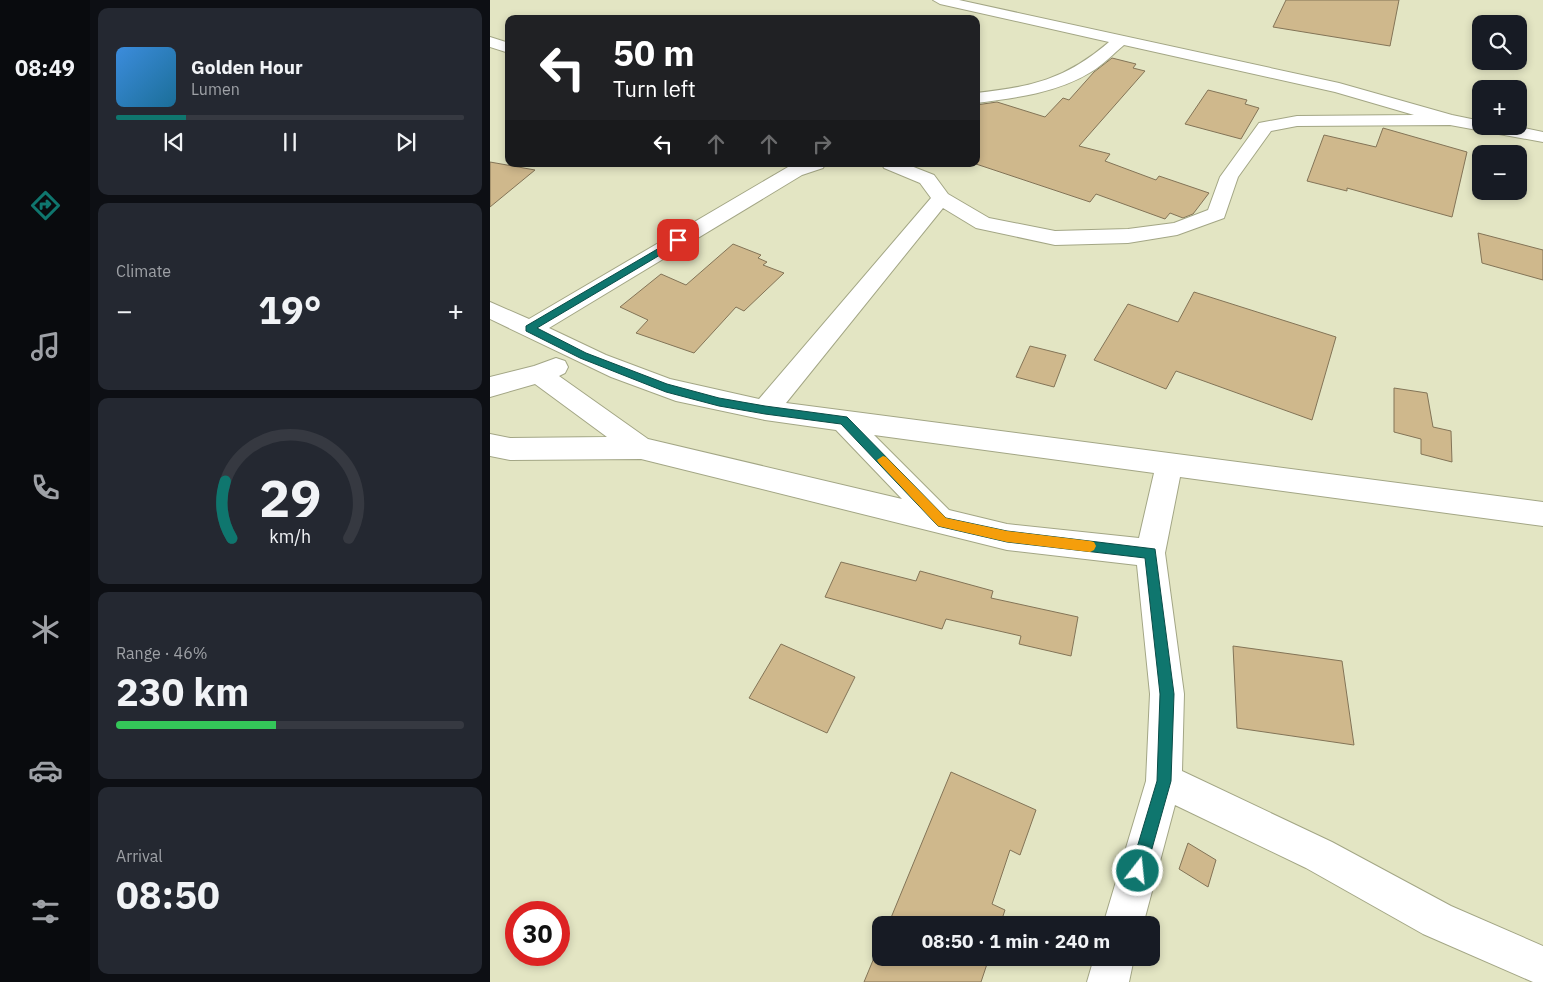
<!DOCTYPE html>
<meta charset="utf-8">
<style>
:root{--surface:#171b24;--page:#242831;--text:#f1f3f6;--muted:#9ea1a6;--line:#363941;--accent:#0f766e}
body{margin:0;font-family:"IBM Plex Sans",sans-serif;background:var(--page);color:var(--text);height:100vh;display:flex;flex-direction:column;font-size:19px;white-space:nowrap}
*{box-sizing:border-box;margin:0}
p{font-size:16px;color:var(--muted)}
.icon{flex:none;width:28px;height:28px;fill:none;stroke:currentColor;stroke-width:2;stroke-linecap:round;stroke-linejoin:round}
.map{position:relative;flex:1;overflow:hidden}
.sheet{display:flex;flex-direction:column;gap:8px;padding:8px;background:#0d0f14;width:400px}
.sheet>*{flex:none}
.banner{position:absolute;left:15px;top:15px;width:475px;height:152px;border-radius:10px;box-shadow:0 2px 8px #0003;background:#202124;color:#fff;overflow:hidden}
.tools{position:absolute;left:982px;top:15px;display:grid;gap:10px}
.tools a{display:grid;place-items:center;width:55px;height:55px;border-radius:10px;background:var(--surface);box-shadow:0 2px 8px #0003;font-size:25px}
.speed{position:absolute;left:15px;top:901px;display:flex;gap:10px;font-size:25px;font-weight:700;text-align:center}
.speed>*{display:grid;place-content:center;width:65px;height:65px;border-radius:50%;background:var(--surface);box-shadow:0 2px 8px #0003;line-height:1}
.speed .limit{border:8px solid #d22;background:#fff;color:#111}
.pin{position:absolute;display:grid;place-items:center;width:42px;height:42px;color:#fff;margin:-21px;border-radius:10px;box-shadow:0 2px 8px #0006}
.me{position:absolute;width:55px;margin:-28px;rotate:16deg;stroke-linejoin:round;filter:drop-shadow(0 0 4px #0008)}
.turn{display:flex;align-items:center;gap:18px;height:105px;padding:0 25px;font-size:22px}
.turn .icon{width:65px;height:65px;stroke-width:2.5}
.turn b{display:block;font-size:35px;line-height:42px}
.lanes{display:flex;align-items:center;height:48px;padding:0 25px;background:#0003;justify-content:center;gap:25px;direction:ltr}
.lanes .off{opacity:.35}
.big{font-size:38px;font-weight:700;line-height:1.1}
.sheet .tile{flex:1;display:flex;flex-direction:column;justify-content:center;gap:8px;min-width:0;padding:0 18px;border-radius:10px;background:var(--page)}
.sheet .dial{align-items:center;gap:0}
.dial svg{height:130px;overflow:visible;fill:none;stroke:var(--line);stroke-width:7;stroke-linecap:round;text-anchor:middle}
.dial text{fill:var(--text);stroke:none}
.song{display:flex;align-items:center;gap:15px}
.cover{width:60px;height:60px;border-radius:8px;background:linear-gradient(135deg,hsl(210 70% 55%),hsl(200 70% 35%))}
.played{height:5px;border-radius:2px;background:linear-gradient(90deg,var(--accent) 20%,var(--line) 20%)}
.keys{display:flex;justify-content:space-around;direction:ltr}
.heat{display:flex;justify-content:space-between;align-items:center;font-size:28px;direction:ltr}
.charge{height:8px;border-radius:4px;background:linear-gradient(90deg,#34c759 46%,var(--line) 0)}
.trip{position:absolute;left:382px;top:916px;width:288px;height:50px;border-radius:10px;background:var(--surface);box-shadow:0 2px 8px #0003;font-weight:700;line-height:50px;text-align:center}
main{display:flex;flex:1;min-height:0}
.tab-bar{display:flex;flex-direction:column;width:90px;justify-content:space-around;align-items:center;background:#090b0e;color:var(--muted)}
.tab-bar .icon{width:35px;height:35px}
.tab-bar .selected{color:var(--accent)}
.tab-bar b{font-size:22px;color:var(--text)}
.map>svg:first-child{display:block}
.building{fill:#cfb88c;stroke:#837457}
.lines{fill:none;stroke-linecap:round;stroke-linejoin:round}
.minor-casing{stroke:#a3a685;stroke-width:2}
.minor{fill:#fff;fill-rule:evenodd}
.route{fill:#0f766e;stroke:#0a4d48}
.slow{fill:#f59e0b}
</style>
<main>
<nav class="tab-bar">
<b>08:49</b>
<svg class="icon selected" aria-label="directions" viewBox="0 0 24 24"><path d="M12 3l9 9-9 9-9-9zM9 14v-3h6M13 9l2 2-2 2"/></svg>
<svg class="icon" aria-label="music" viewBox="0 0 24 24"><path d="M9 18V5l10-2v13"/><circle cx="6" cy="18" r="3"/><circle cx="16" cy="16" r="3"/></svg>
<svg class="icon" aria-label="phone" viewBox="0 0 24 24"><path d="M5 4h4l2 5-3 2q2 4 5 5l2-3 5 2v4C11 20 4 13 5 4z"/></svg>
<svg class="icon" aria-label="climate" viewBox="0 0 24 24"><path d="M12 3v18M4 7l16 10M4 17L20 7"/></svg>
<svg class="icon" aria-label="car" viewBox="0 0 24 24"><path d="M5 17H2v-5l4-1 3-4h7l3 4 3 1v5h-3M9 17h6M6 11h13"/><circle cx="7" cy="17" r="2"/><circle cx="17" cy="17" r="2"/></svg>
<svg class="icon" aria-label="filters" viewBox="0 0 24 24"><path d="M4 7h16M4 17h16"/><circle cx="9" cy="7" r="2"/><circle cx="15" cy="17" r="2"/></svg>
</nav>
<section class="sheet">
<div class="tile">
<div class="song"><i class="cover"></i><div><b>Golden Hour</b><p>Lumen</p></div></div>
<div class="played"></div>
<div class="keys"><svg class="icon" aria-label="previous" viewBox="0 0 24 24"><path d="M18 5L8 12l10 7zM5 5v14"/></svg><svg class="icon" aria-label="pause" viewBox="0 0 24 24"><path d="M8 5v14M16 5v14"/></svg><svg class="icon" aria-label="next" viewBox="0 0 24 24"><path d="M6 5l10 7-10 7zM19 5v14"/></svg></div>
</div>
<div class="tile"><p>Climate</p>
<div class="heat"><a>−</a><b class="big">19°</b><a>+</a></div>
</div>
<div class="tile dial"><svg viewBox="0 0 100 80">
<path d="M14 69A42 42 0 1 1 86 69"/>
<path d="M14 69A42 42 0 0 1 10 34" stroke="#0f766e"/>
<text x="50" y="56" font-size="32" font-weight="700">29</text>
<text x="50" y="72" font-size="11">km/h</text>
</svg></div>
<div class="tile"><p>Range · 46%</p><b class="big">230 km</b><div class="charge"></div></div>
<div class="tile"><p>Arrival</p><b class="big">08:50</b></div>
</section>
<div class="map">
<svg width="1053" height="982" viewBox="0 0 1053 982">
<rect width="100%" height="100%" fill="#e3e5c3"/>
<g class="building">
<polygon points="796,0 909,0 900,46 783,27"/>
<polygon points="622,58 646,64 643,68 655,71 589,146 620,154 615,161 666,180 669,176 719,193 703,214 693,218 680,213 675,219 606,194 600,202 486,164 486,105 507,102 555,117 573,98 579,100 604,72"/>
<polygon points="718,90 757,100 755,104 769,108 751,139 695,124"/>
<polygon points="893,128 977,152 962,217 857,188 857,191 817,181 834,135 886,147"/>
<polygon points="0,162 45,170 0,207"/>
<polygon points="988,233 1053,250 1053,280 992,263"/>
<polygon points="243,244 271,255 268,258 277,262 273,265 294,273 254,311 246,307 204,353 146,333 158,320 130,307 171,274 196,285"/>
<polygon points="704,292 846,337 822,420 686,371 676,389 604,360 638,304 688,322"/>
<polygon points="540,346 576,355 564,387 526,377"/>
<polygon points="904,388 937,393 943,427 961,431 962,462 931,454 931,439 904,432"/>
<polygon points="351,562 426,581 430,571 503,591 501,598 588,617 581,656 529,644 531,636 456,619 452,629 335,597"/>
<polygon points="291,644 365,677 337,733 259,698"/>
<polygon points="743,646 852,661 864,745 747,728"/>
<polygon points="461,772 546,810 530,855 520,850 502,904 515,910 510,925 398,925"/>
<polygon points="698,843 726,860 718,887 689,869"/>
<polygon points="391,941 391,958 499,958 491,982 374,982"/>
</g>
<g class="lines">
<g class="minor-casing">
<g id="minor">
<path d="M443 0H469L849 83 962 115 991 121V126H1024L1053 132V142L960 125 807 126 781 131 748 177 734 218 687 235 638 243 565 245 486 228 453 208 296 403 1053 502V526L690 477 675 553 694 694 692 771 842 842 961 906 1053 946V982H1043L933 934 816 868 685 805 653 925H613L656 781 660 694 647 565 517 550 151 459 20 460 0 456V434L20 438 117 437 45 384 0 397V377L44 366 66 358 75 361 78 367 75 373 69 376 158 439 412 499 346 430 275 420 186 401 121 377 0 319V302L39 319 298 167 308 164H335L333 168 312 175 59 328 116 355 180 379 269 399 441 198 430 183 394 168 392 164H416L444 175 458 194 499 218 565 231 638 229 684 223 718 210 730 177 769 123 807 116 924 115 845 92 634 45C623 54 613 65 601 72 567 93 525 98 486 103V93C542 87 576 79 619 42L450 4ZM384 435 664 473 649 538 517 524 459 510Z"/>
<polygon points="0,37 19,43 19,53 0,47"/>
<polygon points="604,958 644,958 639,982 597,982"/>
</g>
</g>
<use href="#minor" class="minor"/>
</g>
<polygon class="route" points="188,237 193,240 192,242 47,328 96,353 177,384 229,398 275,406 357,417 456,518 517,531 665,549 684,694 681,781 654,877 648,879 643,877 640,871 667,781 670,694 655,558 517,542 452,527 448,526 351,424 275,414 229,406 176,392 90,358 36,331 36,326"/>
<polygon class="slow" points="393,456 396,457 456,518 517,531 600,541 604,542 606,546 604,550 600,552 517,542 448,526 389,463 387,460"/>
</svg>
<div class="tools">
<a><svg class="icon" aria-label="search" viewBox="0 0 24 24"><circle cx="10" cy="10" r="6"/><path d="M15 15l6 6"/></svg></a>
<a>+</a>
<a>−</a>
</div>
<div class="speed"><div class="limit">30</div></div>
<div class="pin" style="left:188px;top:240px;background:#d93025"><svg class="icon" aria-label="arrive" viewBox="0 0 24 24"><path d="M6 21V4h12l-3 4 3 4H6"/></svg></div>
<svg class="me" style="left:648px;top:871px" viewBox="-20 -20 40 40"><circle r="17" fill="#0f766e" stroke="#fff" stroke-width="3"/><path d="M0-11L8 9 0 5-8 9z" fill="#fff"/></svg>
<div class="trip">08:50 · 1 min · 240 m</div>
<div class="banner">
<div class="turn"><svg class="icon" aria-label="left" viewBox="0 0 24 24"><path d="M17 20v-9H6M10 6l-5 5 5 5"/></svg><div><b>50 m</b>Turn left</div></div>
<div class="lanes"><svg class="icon" aria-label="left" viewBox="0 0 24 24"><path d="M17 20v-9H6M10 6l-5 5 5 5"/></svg><svg class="icon off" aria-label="ahead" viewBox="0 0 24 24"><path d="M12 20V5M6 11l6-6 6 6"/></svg><svg class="icon off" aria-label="ahead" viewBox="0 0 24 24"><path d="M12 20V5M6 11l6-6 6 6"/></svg><svg class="icon off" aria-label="right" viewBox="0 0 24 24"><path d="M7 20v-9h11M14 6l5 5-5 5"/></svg></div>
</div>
</div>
</main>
